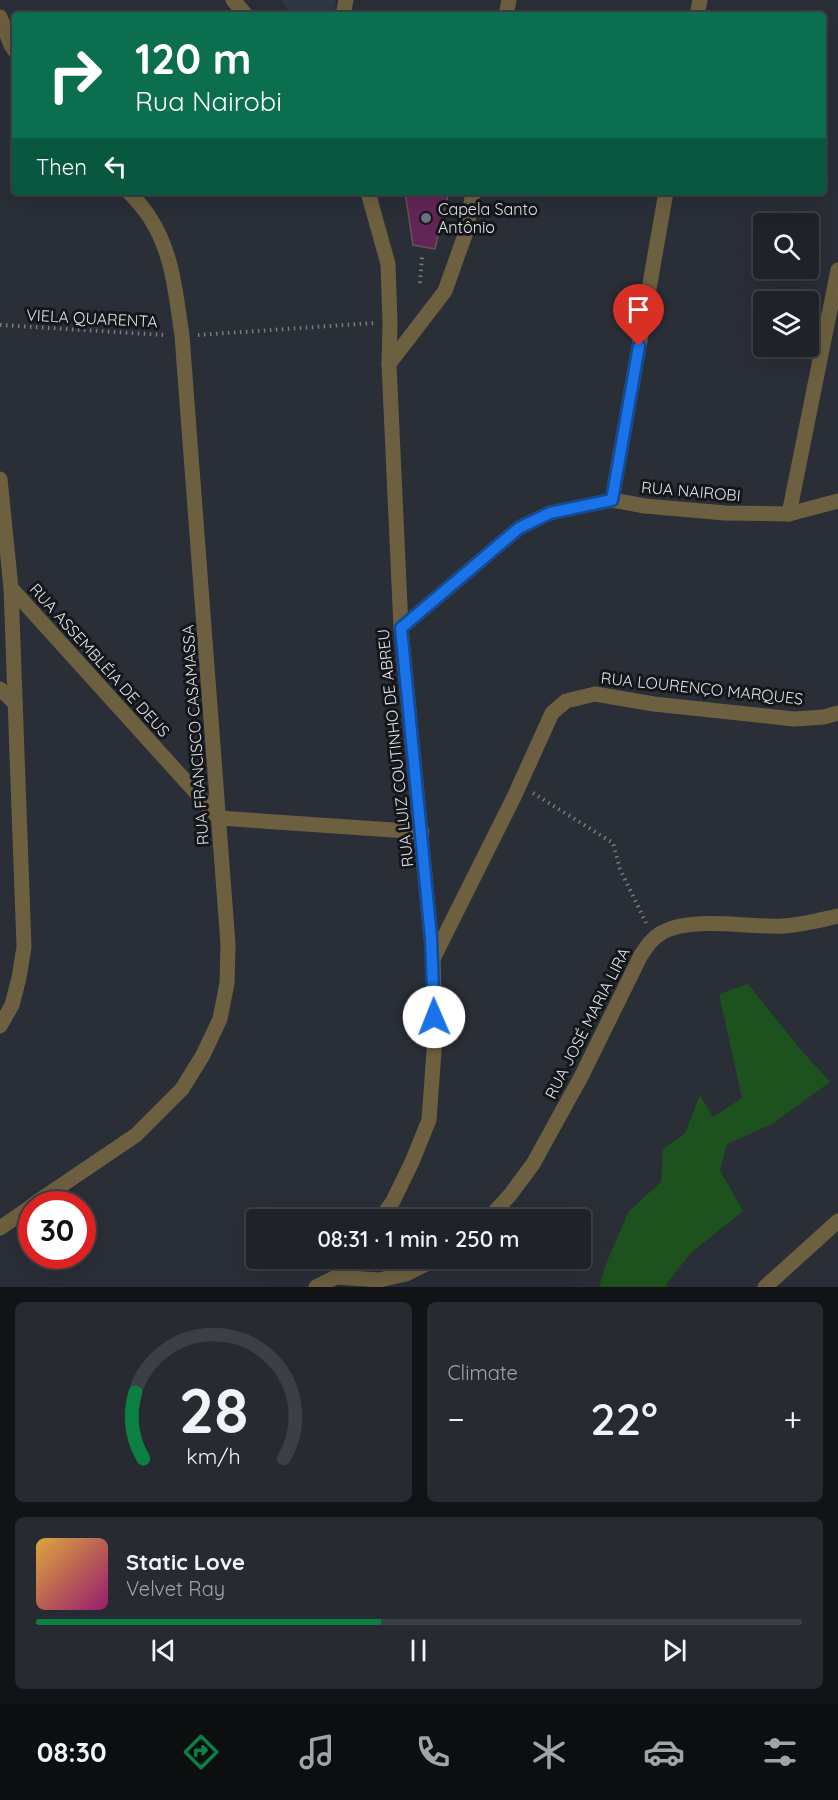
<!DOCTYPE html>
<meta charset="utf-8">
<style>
:root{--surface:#1f2229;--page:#272a31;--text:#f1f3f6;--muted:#a1a4a8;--line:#3c3f46;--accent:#0b8043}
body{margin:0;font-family:Quicksand,sans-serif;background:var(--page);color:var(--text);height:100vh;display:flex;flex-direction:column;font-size:22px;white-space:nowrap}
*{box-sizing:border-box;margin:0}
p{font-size:20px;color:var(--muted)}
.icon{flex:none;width:33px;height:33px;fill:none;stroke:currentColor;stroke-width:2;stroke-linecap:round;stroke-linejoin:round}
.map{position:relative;height:1287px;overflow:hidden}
.details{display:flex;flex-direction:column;gap:15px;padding:15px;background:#111317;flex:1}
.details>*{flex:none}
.banner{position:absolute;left:12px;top:12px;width:814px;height:183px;border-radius:6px;box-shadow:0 6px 24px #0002,0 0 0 2px var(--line);background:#0b6e4f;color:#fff;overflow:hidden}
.tools{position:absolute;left:753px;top:213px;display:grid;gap:12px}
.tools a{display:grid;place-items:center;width:66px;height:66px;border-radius:6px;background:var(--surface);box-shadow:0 6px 24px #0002,0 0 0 2px var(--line);font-size:30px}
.speed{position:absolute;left:18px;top:1191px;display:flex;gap:12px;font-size:30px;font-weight:700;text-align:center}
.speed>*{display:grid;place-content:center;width:78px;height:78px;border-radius:50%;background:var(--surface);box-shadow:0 6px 24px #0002,0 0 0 2px var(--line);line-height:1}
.speed .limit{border:9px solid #d22;background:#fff;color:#111}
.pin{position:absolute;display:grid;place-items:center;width:51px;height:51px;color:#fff;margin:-62px -26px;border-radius:50% 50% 50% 0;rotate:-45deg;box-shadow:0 0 6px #0007}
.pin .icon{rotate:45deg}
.me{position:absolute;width:66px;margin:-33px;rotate:359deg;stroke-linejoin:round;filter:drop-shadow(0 0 4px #0008)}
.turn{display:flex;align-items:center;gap:21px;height:126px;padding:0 24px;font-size:27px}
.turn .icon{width:78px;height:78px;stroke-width:2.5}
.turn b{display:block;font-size:42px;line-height:51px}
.then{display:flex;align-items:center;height:57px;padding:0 24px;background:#0003;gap:12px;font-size:22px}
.big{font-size:45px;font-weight:600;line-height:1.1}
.details .card{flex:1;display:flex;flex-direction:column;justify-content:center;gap:9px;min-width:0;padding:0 21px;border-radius:9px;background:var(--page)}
.details .dial{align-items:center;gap:0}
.dial svg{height:156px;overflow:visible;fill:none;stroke:var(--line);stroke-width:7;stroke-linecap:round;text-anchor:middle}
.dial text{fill:var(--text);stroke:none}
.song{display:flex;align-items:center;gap:18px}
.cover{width:72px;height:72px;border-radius:9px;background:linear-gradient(135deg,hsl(40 70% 55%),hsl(320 70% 35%))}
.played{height:6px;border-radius:3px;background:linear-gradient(90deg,var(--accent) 45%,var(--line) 45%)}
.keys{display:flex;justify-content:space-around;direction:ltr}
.heat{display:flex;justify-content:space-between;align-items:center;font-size:33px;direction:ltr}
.details .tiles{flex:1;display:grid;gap:15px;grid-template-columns:1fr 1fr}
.card:last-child{grid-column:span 2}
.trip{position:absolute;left:246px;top:1209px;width:345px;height:60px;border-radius:6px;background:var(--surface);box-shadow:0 6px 24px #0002,0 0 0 2px var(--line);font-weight:600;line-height:60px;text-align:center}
.tab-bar{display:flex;height:96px;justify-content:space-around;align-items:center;background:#0c0e10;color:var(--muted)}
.tab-bar .icon{width:42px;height:42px}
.tab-bar .on{color:var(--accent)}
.tab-bar b{font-size:27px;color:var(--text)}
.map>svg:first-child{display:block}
.built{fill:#2f3845}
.green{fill:#1d511e}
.building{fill:#632556;stroke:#60565d;stroke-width:1.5}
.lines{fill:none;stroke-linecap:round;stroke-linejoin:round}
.path{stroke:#787c83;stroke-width:4;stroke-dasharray:1.5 4.5;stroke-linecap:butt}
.minor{stroke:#6d6040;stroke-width:15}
.route-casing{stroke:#114b97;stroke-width:15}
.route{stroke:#1a73e8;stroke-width:10}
.worship-dot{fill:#6b7280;stroke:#14161a;stroke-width:2}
.labels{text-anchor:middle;stroke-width:6;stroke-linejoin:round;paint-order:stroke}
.poi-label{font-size:16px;fill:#dfe3e8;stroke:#14161a;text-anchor:start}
.street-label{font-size:16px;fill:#dfe3e8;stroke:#14161a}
</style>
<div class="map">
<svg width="838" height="1287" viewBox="0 0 838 1287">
<rect width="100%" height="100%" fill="#292e37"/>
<polygon class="built" points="281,0 336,0 334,15 291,15"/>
<polygon class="green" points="748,984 801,1050 830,1082 772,1124 727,1144 720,1170 743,1211 691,1253 666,1284 668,1287 599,1287 607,1261 629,1211 661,1182 663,1149 685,1133 700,1095 713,1117 742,1098 719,994"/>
<polygon class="building" points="405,192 449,192 435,249 413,245"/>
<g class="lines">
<g class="path">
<polyline points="420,283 422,257"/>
<polyline points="0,325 164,335"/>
<polyline points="198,335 374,323"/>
<polyline points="533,793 613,843 620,869 646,923"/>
</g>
<g class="minor">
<polyline points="233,0 246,15"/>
<polyline points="343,15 346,0"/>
<polyline points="506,15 509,0"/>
<polyline points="697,15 700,0"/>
<polyline points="0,17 11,45 15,51"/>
<polyline points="368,192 388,264 390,322 389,364 401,628 433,959 435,1037 429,1120 412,1162 393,1201 380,1220"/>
<polyline points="389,364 445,291 466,232 473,192"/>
<polyline points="0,479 11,588 24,947 19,978 12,1005 0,1026"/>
<polyline points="612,500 666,192"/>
<polyline points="789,514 838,270"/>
<polyline points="11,588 219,818 422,832"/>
<polyline points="401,628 519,528 550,513 612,500 645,506 725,513 789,514 838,501"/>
<polyline points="0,689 15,703"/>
<polyline points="433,959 514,797 552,713 566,701 595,694 654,704 794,719 824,717 838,713"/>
<path d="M34 1204 136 1135 182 1089 203 1055 220 1019 227 983 228 944 182 336C176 296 173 253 150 218 144 208 136 200 129 192"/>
<path d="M487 1220 510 1195 533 1164 581 1077 641 955C647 946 653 937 663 932 693 916 750 928 783 926 802 925 820 920 838 916"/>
<polyline points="0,1228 32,1206"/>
<polyline points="336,1277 379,1280 406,1274 438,1258"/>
<polyline points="316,1287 336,1277 351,1258"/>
<polyline points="765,1287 838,1221"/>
</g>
</g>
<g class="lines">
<g class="route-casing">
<polyline id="route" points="434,1017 431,938 401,628 519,528 550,513 612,500 639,346"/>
</g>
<use href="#route" class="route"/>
</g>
<circle class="worship-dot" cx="426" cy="218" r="6"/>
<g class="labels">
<g class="poi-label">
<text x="438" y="215">Capela Santo<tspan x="438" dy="18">Antônio</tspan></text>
</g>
<g class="street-label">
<text transform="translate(92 318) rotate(3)" y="6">VIELA QUARENTA</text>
<text transform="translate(691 491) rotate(5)" y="6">RUA NAIROBI</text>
<text transform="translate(100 660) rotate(48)" y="6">RUA ASSEMBLÉIA DE DEUS</text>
<text transform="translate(702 688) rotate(6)" y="6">RUA LOURENÇO MARQUES</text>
<text transform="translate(195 735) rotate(-94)" y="6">RUA FRANCISCO CASAMASSA</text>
<text transform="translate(395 748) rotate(-96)" y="6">RUA LUIZ COUTINHO DE ABREU</text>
<text transform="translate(587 1023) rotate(-63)" y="6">RUA JOSÉ MARIA LIRA</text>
</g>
</g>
</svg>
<div class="tools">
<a><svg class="icon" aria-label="search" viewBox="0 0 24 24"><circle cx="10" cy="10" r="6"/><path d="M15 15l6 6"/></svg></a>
<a><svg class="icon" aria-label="layers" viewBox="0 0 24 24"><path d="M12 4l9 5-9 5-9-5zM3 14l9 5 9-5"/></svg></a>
</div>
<div class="speed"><div class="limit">30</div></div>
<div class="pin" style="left:639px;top:346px;background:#d93025"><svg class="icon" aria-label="arrive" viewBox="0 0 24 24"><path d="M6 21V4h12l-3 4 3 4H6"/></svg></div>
<svg class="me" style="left:434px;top:1017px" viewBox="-20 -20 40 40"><circle r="19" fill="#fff"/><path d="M0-13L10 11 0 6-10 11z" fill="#1a73e8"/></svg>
<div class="trip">08:31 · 1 min · 250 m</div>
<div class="banner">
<div class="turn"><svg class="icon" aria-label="right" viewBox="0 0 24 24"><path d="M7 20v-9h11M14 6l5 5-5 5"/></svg><div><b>120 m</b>Rua Nairobi</div></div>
<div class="then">Then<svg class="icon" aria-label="left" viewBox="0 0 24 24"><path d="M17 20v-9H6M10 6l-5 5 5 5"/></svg></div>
</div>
</div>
<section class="details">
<div class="tiles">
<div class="card dial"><svg viewBox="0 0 100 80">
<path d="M14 69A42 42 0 1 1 86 69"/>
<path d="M14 69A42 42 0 0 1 10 35" stroke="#0b8043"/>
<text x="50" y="56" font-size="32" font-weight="700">28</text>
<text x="50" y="72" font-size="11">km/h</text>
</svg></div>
<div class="card"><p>Climate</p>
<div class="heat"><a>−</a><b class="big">22°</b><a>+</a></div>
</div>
<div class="card">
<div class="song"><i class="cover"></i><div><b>Static Love</b><p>Velvet Ray</p></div></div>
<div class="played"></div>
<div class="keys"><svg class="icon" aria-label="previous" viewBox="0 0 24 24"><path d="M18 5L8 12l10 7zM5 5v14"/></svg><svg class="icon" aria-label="pause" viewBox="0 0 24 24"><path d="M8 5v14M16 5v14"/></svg><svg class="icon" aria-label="next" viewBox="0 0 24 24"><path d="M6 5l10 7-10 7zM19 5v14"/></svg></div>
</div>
</div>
</section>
<nav class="tab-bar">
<b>08:30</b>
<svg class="icon on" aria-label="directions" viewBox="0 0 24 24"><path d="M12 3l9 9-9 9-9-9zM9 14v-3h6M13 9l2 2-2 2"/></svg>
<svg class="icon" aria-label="music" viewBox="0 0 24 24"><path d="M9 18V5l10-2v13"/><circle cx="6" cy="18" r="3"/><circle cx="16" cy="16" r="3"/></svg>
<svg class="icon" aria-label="phone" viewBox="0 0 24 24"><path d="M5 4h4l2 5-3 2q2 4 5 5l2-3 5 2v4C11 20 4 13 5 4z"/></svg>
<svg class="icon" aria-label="climate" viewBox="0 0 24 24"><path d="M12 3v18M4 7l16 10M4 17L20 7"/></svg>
<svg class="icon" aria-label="car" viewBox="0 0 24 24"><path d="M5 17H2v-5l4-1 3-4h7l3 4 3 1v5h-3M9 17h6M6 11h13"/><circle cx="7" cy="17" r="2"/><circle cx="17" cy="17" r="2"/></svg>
<svg class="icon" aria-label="filters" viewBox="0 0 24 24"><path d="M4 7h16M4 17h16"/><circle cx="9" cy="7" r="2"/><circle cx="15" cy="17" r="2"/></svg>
</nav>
